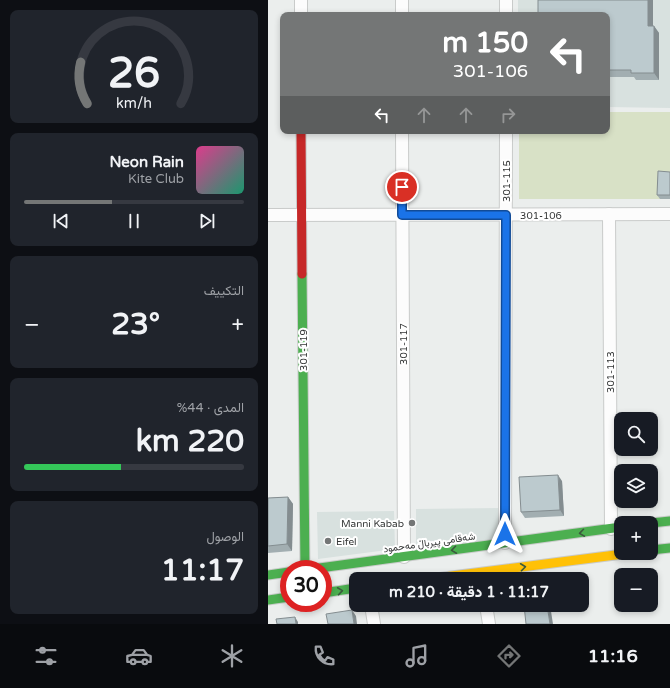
<!DOCTYPE html>
<html lang="ar">
<meta charset="utf-8">
<style>
:root{--surface:#171b24;--page:#20242c;--text:#f1f3f6;--muted:#9ea1a6;--line:#363941;--accent:#747676}
body{margin:0;font-family:"Varela Round",Vazirmatn,sans-serif;background:var(--page);color:var(--text);direction:rtl;height:100vh;display:flex;flex-direction:column;font-size:15px;white-space:nowrap}
*{box-sizing:border-box;margin:0}
p{font-size:13px;color:var(--muted)}
.icon{flex:none;width:22px;height:22px;fill:none;stroke:currentColor;stroke-width:2;stroke-linecap:round;stroke-linejoin:round}
.map{position:relative;flex:1;overflow:hidden;direction:ltr}
.drawer{display:flex;flex-direction:column;gap:10px;padding:10px;background:#0d0f14;width:268px}
.drawer>*{flex:none}
.banner{position:absolute;left:12px;top:12px;width:330px;height:122px;border-radius:8px;box-shadow:0 2px 6px #0003;direction:rtl;background:#747676;color:#fff;overflow:hidden}
.controls{position:absolute;left:346px;top:412px;display:grid;gap:8px}
.controls a{display:grid;place-items:center;width:44px;height:44px;border-radius:8px;background:var(--surface);box-shadow:0 2px 6px #0003;font-size:20px}
.speed{position:absolute;left:12px;top:560px;display:flex;gap:8px;font-size:20px;font-weight:700;text-align:center}
.speed>*{display:grid;place-content:center;width:52px;height:52px;border-radius:50%;background:var(--surface);box-shadow:0 2px 6px #0003;line-height:1}
.speed .limit{border:6px solid #d22;background:#fff;color:#111}
.pin{position:absolute;display:grid;place-items:center;width:34px;height:34px;color:#fff;margin:-17px;border:2px solid #fff;border-radius:50%;box-shadow:0 1px 4px #0007}
.me{position:absolute;width:44px;margin:-22px;rotate:0deg;stroke-linejoin:round;filter:drop-shadow(0 0 3px #0008)}
.turn{display:flex;align-items:center;gap:14px;height:84px;padding:0 16px;font-size:18px}
.turn .icon{width:52px;height:52px;stroke-width:2.5}
.turn b{display:block;font-size:28px;line-height:34px}
.lanes{display:flex;align-items:center;height:38px;padding:0 16px;background:#0003;justify-content:center;gap:20px;direction:ltr}
.lanes .off{opacity:.35}
.big{font-size:30px;font-weight:800;line-height:1.1}
.drawer .tile{flex:1;display:flex;flex-direction:column;justify-content:center;gap:6px;min-width:0;padding:0 14px;border-radius:8px;background:var(--page)}
.drawer .dial{align-items:center;gap:0}
.dial svg{height:104px;overflow:visible;fill:none;stroke:var(--line);stroke-width:7;stroke-linecap:round;text-anchor:middle}
.dial text{fill:var(--text);stroke:none}
.song{display:flex;align-items:center;gap:12px}
.cover{width:48px;height:48px;border-radius:6px;background:linear-gradient(135deg,hsl(330 70% 55%),hsl(160 70% 35%))}
.played{height:4px;border-radius:2px;background:linear-gradient(90deg,var(--accent) 40%,var(--line) 40%)}
.keys{display:flex;justify-content:space-around;direction:ltr}
.heat{display:flex;justify-content:space-between;align-items:center;font-size:22px;direction:ltr}
.charge{height:6px;border-radius:3px;background:linear-gradient(90deg,#34c759 44%,var(--line) 0)}
.trip{position:absolute;left:81px;top:572px;width:240px;height:40px;border-radius:8px;background:var(--surface);box-shadow:0 2px 6px #0003;font-weight:800;line-height:40px;text-align:center;direction:rtl}
.tab-bar{display:flex;height:64px;justify-content:space-around;align-items:center;background:#090b0e;color:var(--muted)}
.tab-bar .icon{width:28px;height:28px}
.tab-bar .active{color:var(--accent)}
.tab-bar b{font-size:18px;color:var(--text)}
main{display:flex;flex:1;min-height:0}
.map>svg:first-child{display:block}
.built{fill:#d8e1df}
.green{fill:#d8e1c6}
.lines{fill:none;stroke-linecap:round;stroke-linejoin:round}
.street-casing{stroke:#c9cbca;stroke-width:14}
.fast-casing{stroke:#c9cbca;stroke-width:11}
.slow-casing{stroke:#c9cbca;stroke-width:11}
.jam-casing{stroke:#c9cbca;stroke-width:11}
.street{stroke:#fcfcfc;stroke-width:12}
.fast{stroke:#4caf50;stroke-width:9}
.slow{stroke:#ffc107;stroke-width:9}
.jam{stroke:#c62828;stroke-width:9}
.wall{fill:#a2aeb1}
.shaded-wall{fill:#848d90}
.building{fill:#bccace;stroke:#848d90}
.oneway{stroke:#3b5a3e}
.route-casing{stroke:#114b97;stroke-width:10}
.route{stroke:#1a73e8;stroke-width:7}
.poi-dot{fill:#747676;stroke:#fff;stroke-width:1.5}
.labels{text-anchor:middle;stroke-width:4;stroke-linejoin:round;paint-order:stroke}
.street-label{font-size:10px;fill:#343636;stroke:#fff}
.poi-label{font-size:10px;fill:#343636;stroke:#fff;text-anchor:end}
</style>
<main>
<div class="map">
<svg width="402" height="624" viewBox="0 0 402 624">
<rect width="100%" height="100%" fill="#ebeeed"/>
<g class="built">
<polygon points="250,0 402,0 402,108 339,107 339,15 250,15"/>
<polygon points="232,508 232,543 148,549 148,509"/>
<polygon points="126,511 127,549 50,559 49,512"/>
</g>
<polygon class="green" points="339,112 402,112 402,199 251,199 251,131 339,131"/>
<g class="lines">
<g class="street-casing">
<g id="street">
<polyline points="33,0 33,15"/>
<polyline points="134,0 134,15"/>
<polyline points="238,0 238,15"/>
<polyline points="134,131 136,557"/>
<polyline points="341,214 343,529"/>
<polyline points="0,215 402,214"/>
<polyline points="237,543 238,131"/>
<polyline points="103,605 106,624"/>
<polyline points="218,605 221,624"/>
</g>
</g>
<g class="fast-casing">
<g id="fast">
<polyline points="34,274 37,569"/>
<polyline points="383,523 402,521"/>
<polyline points="383,550 402,548"/>
<polyline points="44,569 353,527"/>
<polyline points="0,575 21,572"/>
<polyline points="55,593 88,588"/>
<polyline points="0,600 21,597"/>
</g>
</g>
<g class="slow-casing">
<polyline id="slow" points="160,579 363,553"/>
</g>
<g class="jam-casing">
<polyline id="jam" points="33,131 34,274"/>
</g>
<use href="#street" class="street"/>
<use href="#fast" class="fast"/>
<use href="#slow" class="slow"/>
<use href="#jam" class="jam"/>
</g>
<g class="wall">
<polygon points="385,0 385,26 386,26 391,33 391,80 368,80 366,77 339,77 339,15"/>
<polygon points="402,172 402,199 392,199 389,195"/>
<polygon points="294,481 296,516 257,518 253,512"/>
<polygon points="20,497 25,504 24,551 0,553 0,498"/>
</g>
<g class="shaded-wall">
<polygon points="380,0 385,0 385,33 380,26"/>
<polygon points="386,26 391,33 391,80 386,73"/>
<polygon points="290,475 294,481 296,516 292,510"/>
<polygon points="20,497 25,504 24,551 19,544"/>
<polygon points="279,605 282,605 285,624 282,624"/>
<polygon points="84,610 88,616 89,624 86,624"/>
<polygon points="27,617 30,622 30,624 28,624"/>
</g>
<g class="building">
<polygon points="270,0 380,0 380,26 386,26 386,73 363,73 363,70 339,70 339,15 270,15"/>
<polygon points="390,171 402,172 402,195 389,195"/>
<polygon points="290,475 292,510 253,512 251,477"/>
<polygon points="20,497 19,544 0,546 0,498"/>
<polygon points="256,605 279,605 282,624 258,624"/>
<polygon points="84,610 86,624 60,624 58,614"/>
<polygon points="27,617 28,624 9,624 8,619"/>
</g>
<defs><path id="oneway-chevron" d="M-2-3.5L2.5 0L-2 3.5" fill="none" stroke-width="1.6" stroke-linecap="round" stroke-linejoin="round"/></defs>
<g class="oneway">
<use href="#oneway-chevron" transform="translate(314 533) rotate(172)"/>
<use href="#oneway-chevron" transform="translate(186 550) rotate(172)"/>
<use href="#oneway-chevron" transform="translate(255 567) rotate(-7)"/>
<use href="#oneway-chevron" transform="translate(72 591) rotate(-8)"/>
</g>
<g class="lines">
<g class="route-casing">
<polyline id="route" points="134,187 134,215 238,215 237,534"/>
</g>
<use href="#route" class="route"/>
</g>
<g class="poi-dot">
<circle cx="144" cy="523" r="4"/>
<circle cx="60" cy="541" r="4"/>
</g>
<g class="labels">
<g class="street-label">
<text transform="translate(238 181) rotate(-90)" y="4">301-115</text>
<text x="273" y="219">301-106</text>
<text transform="translate(135 344) rotate(-90)" y="4">301-117</text>
<text transform="translate(35 350) rotate(-90)" y="4">301-119</text>
<text transform="translate(342 372) rotate(-90)" y="4">301-113</text>
<text transform="translate(161 542) rotate(-8)" y="4">شەقامی پیرباڵ مەحمود</text>
</g>
<g class="poi-label">
<text x="136" y="527">Manni Kabab</text>
<text x="68" y="545" text-anchor="start">Eifel</text>
</g>
</g>
</svg>
<div class="controls">
<a><svg class="icon" aria-label="search" viewBox="0 0 24 24"><circle cx="10" cy="10" r="6"/><path d="M15 15l6 6"/></svg></a>
<a><svg class="icon" aria-label="layers" viewBox="0 0 24 24"><path d="M12 4l9 5-9 5-9-5zM3 14l9 5 9-5"/></svg></a>
<a>+</a>
<a>−</a>
</div>
<div class="speed"><div class="limit">30</div></div>
<div class="pin" style="left:134px;top:187px;background:#d93025"><svg class="icon" aria-label="arrive" viewBox="0 0 24 24"><path d="M6 21V4h12l-3 4 3 4H6"/></svg></div>
<svg class="me" style="left:237px;top:534px" viewBox="-20 -20 40 40"><path d="M0-17L14 15 0 8-14 15z" fill="#1a73e8" stroke="#fff" stroke-width="4"/></svg>
<div class="trip">11:17 · 1 دقيقة · 210 m</div>
<div class="banner">
<div class="turn"><svg class="icon" aria-label="left" viewBox="0 0 24 24"><path d="M17 20v-9H6M10 6l-5 5 5 5"/></svg><div><b>150 m</b>301-106</div></div>
<div class="lanes"><svg class="icon" aria-label="left" viewBox="0 0 24 24"><path d="M17 20v-9H6M10 6l-5 5 5 5"/></svg><svg class="icon off" aria-label="ahead" viewBox="0 0 24 24"><path d="M12 20V5M6 11l6-6 6 6"/></svg><svg class="icon off" aria-label="ahead" viewBox="0 0 24 24"><path d="M12 20V5M6 11l6-6 6 6"/></svg><svg class="icon off" aria-label="right" viewBox="0 0 24 24"><path d="M7 20v-9h11M14 6l5 5-5 5"/></svg></div>
</div>
</div>
<section class="drawer">
<div class="tile dial"><svg viewBox="0 0 100 80">
<path d="M14 69A42 42 0 1 1 86 69"/>
<path d="M14 69A42 42 0 0 1 9 37" stroke="#747676"/>
<text x="50" y="56" font-size="32" font-weight="700">26</text>
<text x="50" y="72" font-size="11">km/h</text>
</svg></div>
<div class="tile">
<div class="song"><i class="cover"></i><div><b>Neon Rain</b><p>Kite Club</p></div></div>
<div class="played"></div>
<div class="keys"><svg class="icon" aria-label="previous" viewBox="0 0 24 24"><path d="M18 5L8 12l10 7zM5 5v14"/></svg><svg class="icon" aria-label="pause" viewBox="0 0 24 24"><path d="M8 5v14M16 5v14"/></svg><svg class="icon" aria-label="next" viewBox="0 0 24 24"><path d="M6 5l10 7-10 7zM19 5v14"/></svg></div>
</div>
<div class="tile"><p>التكييف</p>
<div class="heat"><a>−</a><b class="big">23°</b><a>+</a></div>
</div>
<div class="tile"><p>المدى · 44%</p><b class="big">220 km</b><div class="charge"></div></div>
<div class="tile"><p>الوصول</p><b class="big">11:17</b></div>
</section>
</main>
<nav class="tab-bar">
<b>11:16</b>
<svg class="icon active" aria-label="directions" viewBox="0 0 24 24"><path d="M12 3l9 9-9 9-9-9zM9 14v-3h6M13 9l2 2-2 2"/></svg>
<svg class="icon" aria-label="music" viewBox="0 0 24 24"><path d="M9 18V5l10-2v13"/><circle cx="6" cy="18" r="3"/><circle cx="16" cy="16" r="3"/></svg>
<svg class="icon" aria-label="phone" viewBox="0 0 24 24"><path d="M5 4h4l2 5-3 2q2 4 5 5l2-3 5 2v4C11 20 4 13 5 4z"/></svg>
<svg class="icon" aria-label="climate" viewBox="0 0 24 24"><path d="M12 3v18M4 7l16 10M4 17L20 7"/></svg>
<svg class="icon" aria-label="car" viewBox="0 0 24 24"><path d="M5 17H2v-5l4-1 3-4h7l3 4 3 1v5h-3M9 17h6M6 11h13"/><circle cx="7" cy="17" r="2"/><circle cx="17" cy="17" r="2"/></svg>
<svg class="icon" aria-label="filters" viewBox="0 0 24 24"><path d="M4 7h16M4 17h16"/><circle cx="9" cy="7" r="2"/><circle cx="15" cy="17" r="2"/></svg>
</nav>
